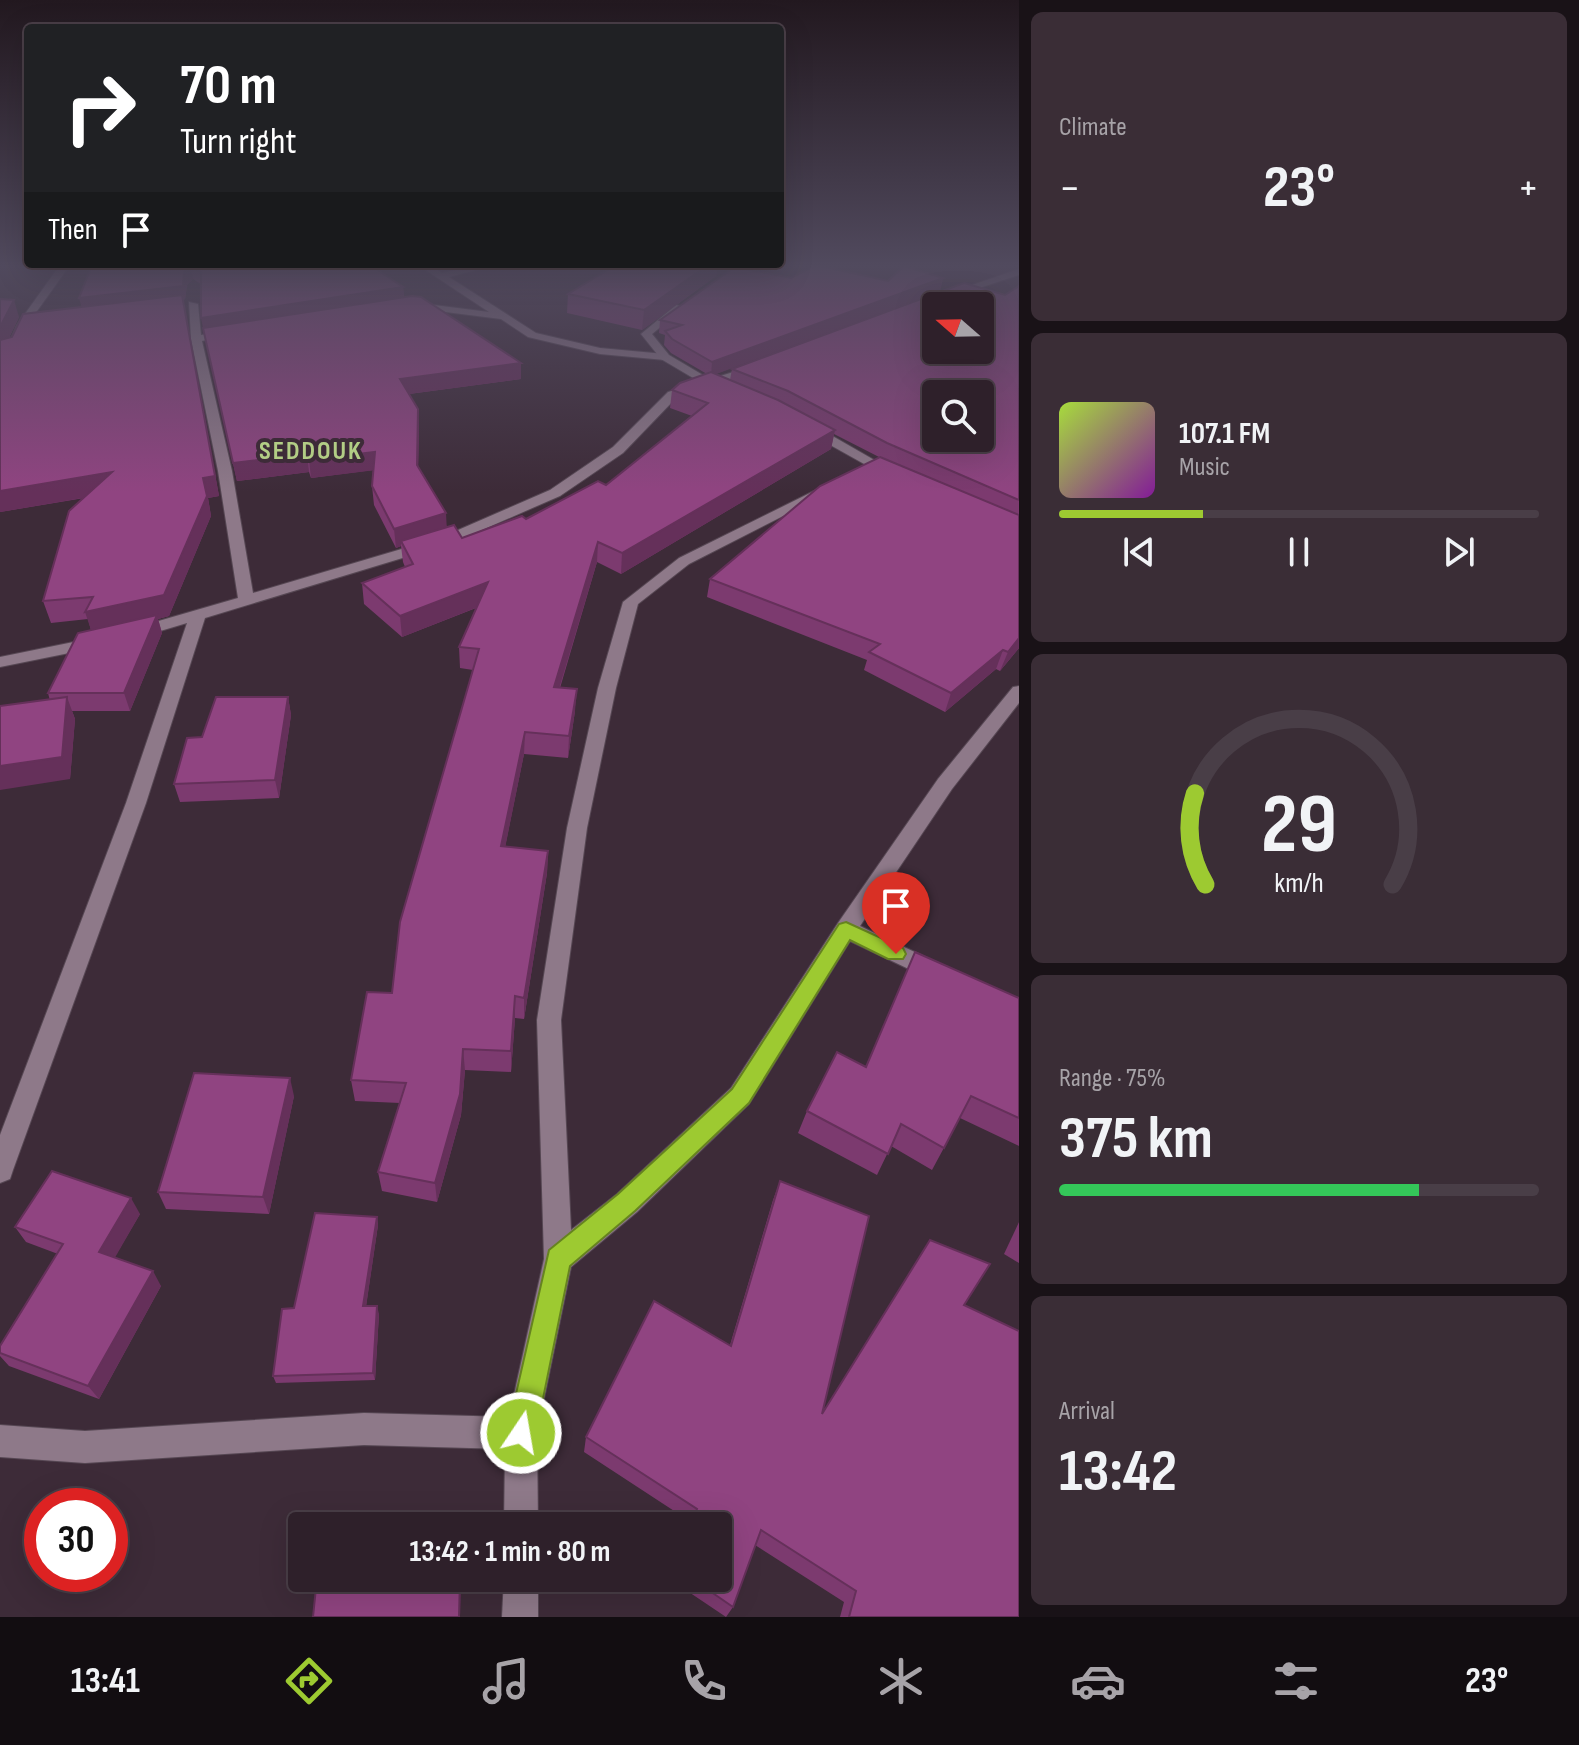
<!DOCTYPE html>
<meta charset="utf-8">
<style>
:root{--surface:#2e202a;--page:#3a2d36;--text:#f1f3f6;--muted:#a7a3a8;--line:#493e47;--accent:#9dca31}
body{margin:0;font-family:"Sofia Sans Condensed",sans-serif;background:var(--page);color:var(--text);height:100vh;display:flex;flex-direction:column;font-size:30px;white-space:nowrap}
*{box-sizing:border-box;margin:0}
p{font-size:26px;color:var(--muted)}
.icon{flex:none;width:44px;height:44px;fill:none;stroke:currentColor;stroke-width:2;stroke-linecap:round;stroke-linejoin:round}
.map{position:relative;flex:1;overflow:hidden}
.sheet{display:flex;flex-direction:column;gap:12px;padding:12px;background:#191217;width:560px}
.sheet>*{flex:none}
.top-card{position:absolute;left:24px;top:24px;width:760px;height:244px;border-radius:8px;box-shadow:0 8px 32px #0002,0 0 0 2px var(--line);background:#202124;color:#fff;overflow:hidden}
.needle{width:52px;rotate:290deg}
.tools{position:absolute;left:922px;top:292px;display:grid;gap:16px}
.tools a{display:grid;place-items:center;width:72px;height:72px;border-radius:8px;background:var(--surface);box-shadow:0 8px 32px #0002,0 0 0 2px var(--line);font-size:40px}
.speed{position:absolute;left:24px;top:1488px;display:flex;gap:16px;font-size:40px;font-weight:700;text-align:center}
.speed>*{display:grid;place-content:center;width:104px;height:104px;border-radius:50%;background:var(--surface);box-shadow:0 8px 32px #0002,0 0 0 2px var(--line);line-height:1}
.speed .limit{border:12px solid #d22;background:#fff;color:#111}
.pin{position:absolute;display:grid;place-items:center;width:68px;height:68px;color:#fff;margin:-82px -34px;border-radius:50% 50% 50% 0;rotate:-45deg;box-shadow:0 0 8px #0007}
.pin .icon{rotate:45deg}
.me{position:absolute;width:88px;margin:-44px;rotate:12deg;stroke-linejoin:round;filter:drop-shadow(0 0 6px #0008)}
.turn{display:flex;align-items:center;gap:28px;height:168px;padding:0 24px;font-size:36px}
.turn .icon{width:104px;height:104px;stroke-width:2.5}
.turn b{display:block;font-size:56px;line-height:68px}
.then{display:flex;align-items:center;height:76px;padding:0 24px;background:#0003;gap:16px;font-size:30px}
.big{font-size:60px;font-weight:700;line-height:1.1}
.sheet .widget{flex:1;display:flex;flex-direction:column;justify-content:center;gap:12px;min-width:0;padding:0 28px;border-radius:12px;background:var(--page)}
.sheet .dial{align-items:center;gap:0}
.dial svg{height:208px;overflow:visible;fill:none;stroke:var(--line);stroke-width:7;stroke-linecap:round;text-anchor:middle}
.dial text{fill:var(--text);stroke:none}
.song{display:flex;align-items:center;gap:24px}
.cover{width:96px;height:96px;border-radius:12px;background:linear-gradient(135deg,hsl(80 70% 55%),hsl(290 70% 35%))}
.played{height:8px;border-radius:4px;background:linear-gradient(90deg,var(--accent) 30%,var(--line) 30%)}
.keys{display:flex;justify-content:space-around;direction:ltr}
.heat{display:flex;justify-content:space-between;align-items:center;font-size:44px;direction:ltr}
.charge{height:12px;border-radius:6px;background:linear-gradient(90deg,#34c759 75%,var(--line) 0)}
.trip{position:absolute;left:288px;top:1512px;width:444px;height:80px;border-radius:8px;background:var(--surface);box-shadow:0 8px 32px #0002,0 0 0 2px var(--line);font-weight:700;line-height:80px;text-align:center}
.menu{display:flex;height:128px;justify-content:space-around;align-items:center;background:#120d11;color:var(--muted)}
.menu .icon{width:56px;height:56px}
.menu .selected{color:var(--accent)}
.menu b{font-size:36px;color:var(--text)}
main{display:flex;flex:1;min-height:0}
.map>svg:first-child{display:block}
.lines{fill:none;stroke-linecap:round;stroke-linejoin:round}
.minor-casing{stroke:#564753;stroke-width:2}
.tertiary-casing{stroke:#564753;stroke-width:2}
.minor{fill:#8e7989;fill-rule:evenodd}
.tertiary{fill:#8e7989;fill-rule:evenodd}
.wall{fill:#7c3a6f}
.shaded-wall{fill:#65305a}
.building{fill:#904481;stroke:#65305a;stroke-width:2;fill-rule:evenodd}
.route{fill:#9dca31;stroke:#668320;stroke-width:2}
.labels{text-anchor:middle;stroke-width:8;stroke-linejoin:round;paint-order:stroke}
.far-district-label{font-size:26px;font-weight:bold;letter-spacing:2px;fill:#b2cd85;stroke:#3d2b38}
</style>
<main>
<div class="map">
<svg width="1019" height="1617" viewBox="0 0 1019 1617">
<rect width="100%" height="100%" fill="#3d2b38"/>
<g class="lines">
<g class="minor-casing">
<g id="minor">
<polygon points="60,265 70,265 27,325 17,351 0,356 0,350 7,348 17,325"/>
<polygon points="418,265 430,265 442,273 476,265 495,265 449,277 536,333 600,348 665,354 671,357 665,360 600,354 528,337 501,319 406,307 410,302 489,312"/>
<polygon points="1019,269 1019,275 955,296 946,294"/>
<polygon points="189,302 198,304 201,335 232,330 237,333 202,341 232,471 253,593 442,537 550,490 613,447 668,392 753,366 763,368 676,398 623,453 560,496 452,543 205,618 146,803 13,1170 10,1179 0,1183 0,1135 126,803 187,623 137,638 129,633 131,629 238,598 218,471 191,339"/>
<polygon points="807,426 815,426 883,465 866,476 856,476 856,470 866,465 807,432"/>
<polygon points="820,488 832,491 689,564 638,604 616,688 587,828 561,1020 571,1230 617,1194 731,1088 838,923 938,779 1013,687 1019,686 1019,703 952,789 860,926 944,966 948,973 944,980 936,982 850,941 749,1104 637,1212 571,1267 537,1433 538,1526 504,1526 505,1449 364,1445 85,1463 0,1457 0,1425 85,1431 364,1413 509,1417 544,1259 537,1020 567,828 598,688 623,602 679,558"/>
<polygon points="98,637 104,638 104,646 0,667 0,657"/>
<polygon points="504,1578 538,1578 538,1617 502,1617"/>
</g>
</g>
<g class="tertiary-casing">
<polygon id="tertiary" points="676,305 685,307 652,334 669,355 713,381 713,385 705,385 661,359 641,334"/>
</g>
<use href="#minor" class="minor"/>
<use href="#tertiary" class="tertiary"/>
</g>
<g class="wall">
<polygon points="92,265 370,265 403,287 404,297 521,379 409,394 419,426 418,467 447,527 462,538 526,519 606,485 692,416 670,408 672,390 707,374 671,353 664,345 665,335 659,333 660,320 791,278 888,281 943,278 940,291 715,374 730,380 732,369 1005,295 1019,286 1019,648 1000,671 996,669 945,712 864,670 867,660 707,597 710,579 879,457 834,434 831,449 621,574 597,562 560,688 575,711 568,758 524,754 505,847 548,851 547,873 524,1019 515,1018 511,1072 465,1070 461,1115 437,1202 382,1191 378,1172 400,1103 355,1101 351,1080 392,993 473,670 460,668 459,647 476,608 402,637 364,604 362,583 405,567 403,562 401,546 396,548 374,505 372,486 373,470 311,478 309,472 237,481 206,343 203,328 201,284 193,279 187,285 185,299 183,300 219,496 208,498 211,516 169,616 158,619 162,633 130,711 72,711 75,719 70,779 48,693 91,630 88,619 51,623 43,601 84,498 0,512 0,299 19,317 9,338 82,307"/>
<polygon points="616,265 718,265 716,276 642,330 567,313 568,294"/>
<polygon points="288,697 291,715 279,798 180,802 174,784 202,737"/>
<polygon points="1019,998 1019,1146 960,1118 932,1170 891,1146 877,1175 798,1133 807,1111 866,1067"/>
<polygon points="294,1096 269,1214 166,1209 158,1192"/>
<polygon points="780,1181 822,1414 964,1305 1019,1617 840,1617 844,1602 755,1545 733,1607 726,1617 668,1578 718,1578 718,1526 689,1526 691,1522 584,1452 586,1437 730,1345 773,1200"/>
<polygon points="140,1214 114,1258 161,1286 99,1399 9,1366 0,1356 0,1346 58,1254 26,1242 15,1227"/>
<polygon points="377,1217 378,1225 366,1306 379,1314 375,1380 276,1383 273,1376 294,1308"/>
<polygon points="1019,1222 1019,1263 1004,1254"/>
</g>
<g class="shaded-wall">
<polygon points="708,265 718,265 716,276 642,330 644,310"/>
<polygon points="191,267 193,279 187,285 185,299 183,300 219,496 208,498 211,516 169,616 158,619 162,633 130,711 124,693 92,633 85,612 164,595 79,298 184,272"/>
<polygon points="943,278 940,291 711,376 712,362"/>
<polygon points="403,287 404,300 204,332 201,318"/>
<polygon points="14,300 19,317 5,346 0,347 0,327"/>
<polygon points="521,363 521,379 401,395 400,379"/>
<polygon points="418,409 419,426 418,483 417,465"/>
<polygon points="835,430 831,449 621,574 622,553"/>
<polygon points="375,452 376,470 311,478 309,460"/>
<polygon points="307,454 309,472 237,481 233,463"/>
<polygon points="112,472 118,492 0,512 0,491"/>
<polygon points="446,513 447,532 401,541 401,546 396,548 394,529"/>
<polygon points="598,542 597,562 553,709 554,687"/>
<polygon points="488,582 488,603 402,637 400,616"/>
<polygon points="1019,638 1019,648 1000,671 1008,652"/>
<polygon points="1003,650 996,669 945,712 951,693"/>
<polygon points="577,689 575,711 568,758 569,736"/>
<polygon points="67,697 75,719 70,779 0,790 0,766"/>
<polygon points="288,697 291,715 279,798 275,780"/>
<polygon points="525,732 524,754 501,868 501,846"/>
<polygon points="548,851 547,873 524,1019 524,998"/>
<polygon points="515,996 515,1018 511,1072 511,1051"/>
<polygon points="463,1049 465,1070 461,1115 437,1202 435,1183"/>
<polygon points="290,1078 294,1096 269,1214 263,1197"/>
<polygon points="131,1198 140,1214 109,1268 99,1252"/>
<polygon points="377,1217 378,1225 365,1314 363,1306"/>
<polygon points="153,1271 161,1286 99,1399 88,1386"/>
<polygon points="377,1306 379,1314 375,1380 373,1373"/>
<polygon points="460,1578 461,1578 460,1617 459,1617"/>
</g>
<g class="building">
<polygon points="92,265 370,265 403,287 201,318 201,272 191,267 184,272 183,286 79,298"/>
<polygon points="616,265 708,265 644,310 568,294"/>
<polygon points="816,265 888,281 904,266 943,278 712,362 672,339 665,331 682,325 660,320 735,267 791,278"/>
<path d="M964 283 1005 295 1019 286V500L887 443 788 391 732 369ZM936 306H980V350H936ZM936 394H980V438H936Z"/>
<polygon points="182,295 215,476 203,478 207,496 164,595 85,612 93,597 43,601 69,511 112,472 0,491 0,340 12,337 23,314"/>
<polygon points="412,296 421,297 521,363 400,379 418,409 417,465 446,513 394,529 372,486 375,452 309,460 307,454 233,463 203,328"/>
<polygon points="0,299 14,300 0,327"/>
<polygon points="711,372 778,400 835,430 622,553 598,542 554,687 577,689 569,736 525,732 501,846 548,851 524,998 515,996 511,1051 463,1049 460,1094 435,1183 378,1172 406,1083 351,1080 367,992 392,993 400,922 479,649 459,647 488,582 400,616 362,583 413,564 401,541 454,525 462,538 522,516 526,519 598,481 606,485 708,403 672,390 680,383"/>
<polygon points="880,457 1019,515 1019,638 1008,652 1003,650 951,693 869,652 880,644 710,579 820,486"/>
<polygon points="157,615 124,693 48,693 78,633"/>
<polygon points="67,697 62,757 0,766 0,706"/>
<polygon points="216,697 288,697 275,780 174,784 187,738 202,737"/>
<polygon points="915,952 1019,998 1019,1118 971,1096 944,1148 901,1124 888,1154 807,1111 837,1052 866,1067"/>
<polygon points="194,1073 290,1078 263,1197 158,1192"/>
<polygon points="52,1171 131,1198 99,1252 153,1271 88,1386 0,1353 0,1346 63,1244 15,1227"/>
<polygon points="780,1181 869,1216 822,1414 930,1240 990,1264 964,1305 1019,1331 1019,1617 849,1617 856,1591 761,1530 733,1607 691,1578 718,1578 718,1526 690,1526 697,1509 586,1437 654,1301 731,1346"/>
<polygon points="315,1213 377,1217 363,1306 377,1306 373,1373 273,1376 282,1309 294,1308"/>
<polygon points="324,1511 462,1512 461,1526 323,1526"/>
<polygon points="317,1578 460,1578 459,1617 313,1617"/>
</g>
<linearGradient id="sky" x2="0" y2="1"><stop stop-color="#22181f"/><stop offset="0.54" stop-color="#514a5e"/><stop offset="1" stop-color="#514a5e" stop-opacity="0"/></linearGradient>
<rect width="1019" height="492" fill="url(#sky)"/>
<polygon class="route" points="846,922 903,948 906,954 903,959 888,959 850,940 749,1103 635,1211 570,1266 536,1433 532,1444 521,1448 511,1444 507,1433 549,1250 618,1194 732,1089 839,924"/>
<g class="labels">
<g class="far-district-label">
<text x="311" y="459">SEDDOUK</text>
</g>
</g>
</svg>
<div class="tools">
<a><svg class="needle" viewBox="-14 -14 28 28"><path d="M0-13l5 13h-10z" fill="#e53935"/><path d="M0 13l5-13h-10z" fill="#a7a3a8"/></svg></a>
<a><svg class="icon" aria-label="search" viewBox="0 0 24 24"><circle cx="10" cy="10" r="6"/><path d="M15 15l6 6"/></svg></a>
</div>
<div class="speed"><div class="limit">30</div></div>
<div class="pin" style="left:896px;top:954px;background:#d93025"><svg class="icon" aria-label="arrive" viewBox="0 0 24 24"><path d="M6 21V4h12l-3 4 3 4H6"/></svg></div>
<svg class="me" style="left:521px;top:1433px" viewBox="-20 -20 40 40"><circle r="17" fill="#9dca31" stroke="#fff" stroke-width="3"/><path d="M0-11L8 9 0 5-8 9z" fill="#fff"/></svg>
<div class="trip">13:42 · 1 min · 80 m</div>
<div class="top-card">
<div class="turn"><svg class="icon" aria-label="right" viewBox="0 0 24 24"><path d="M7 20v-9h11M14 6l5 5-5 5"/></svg><div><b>70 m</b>Turn right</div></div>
<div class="then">Then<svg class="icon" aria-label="arrive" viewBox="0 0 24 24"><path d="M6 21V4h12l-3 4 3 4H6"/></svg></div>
</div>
</div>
<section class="sheet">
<div class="widget"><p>Climate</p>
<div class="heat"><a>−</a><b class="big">23°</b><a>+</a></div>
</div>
<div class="widget">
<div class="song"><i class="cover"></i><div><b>107.1 FM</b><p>Music</p></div></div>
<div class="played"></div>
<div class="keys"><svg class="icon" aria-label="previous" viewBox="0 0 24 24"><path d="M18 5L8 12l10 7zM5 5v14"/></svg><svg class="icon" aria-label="pause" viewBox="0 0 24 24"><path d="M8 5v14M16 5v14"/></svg><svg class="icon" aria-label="next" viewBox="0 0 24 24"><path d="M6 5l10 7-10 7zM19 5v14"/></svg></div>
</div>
<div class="widget dial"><svg viewBox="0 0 100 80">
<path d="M14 69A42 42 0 1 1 86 69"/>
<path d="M14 69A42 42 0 0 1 10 34" stroke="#9dca31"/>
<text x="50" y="56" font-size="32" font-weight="700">29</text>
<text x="50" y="72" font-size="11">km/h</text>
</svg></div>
<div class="widget"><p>Range · 75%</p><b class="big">375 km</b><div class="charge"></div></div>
<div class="widget"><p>Arrival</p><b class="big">13:42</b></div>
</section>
</main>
<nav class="menu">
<b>13:41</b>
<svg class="icon selected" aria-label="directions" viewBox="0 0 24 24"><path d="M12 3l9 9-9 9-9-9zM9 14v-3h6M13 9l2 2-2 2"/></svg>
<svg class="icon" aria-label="music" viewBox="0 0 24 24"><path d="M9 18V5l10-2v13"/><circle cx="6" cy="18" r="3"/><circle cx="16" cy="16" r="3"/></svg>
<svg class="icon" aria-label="phone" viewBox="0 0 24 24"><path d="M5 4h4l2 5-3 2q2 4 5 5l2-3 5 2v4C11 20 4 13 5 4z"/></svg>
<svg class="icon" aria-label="climate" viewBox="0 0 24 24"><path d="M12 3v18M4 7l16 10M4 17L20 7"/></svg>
<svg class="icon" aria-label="car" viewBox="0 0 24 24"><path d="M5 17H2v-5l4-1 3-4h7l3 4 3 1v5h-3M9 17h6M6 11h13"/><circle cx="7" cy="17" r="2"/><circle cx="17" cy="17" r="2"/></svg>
<svg class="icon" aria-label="filters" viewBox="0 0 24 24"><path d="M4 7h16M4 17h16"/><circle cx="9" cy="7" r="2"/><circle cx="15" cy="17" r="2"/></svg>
<b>23°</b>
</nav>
